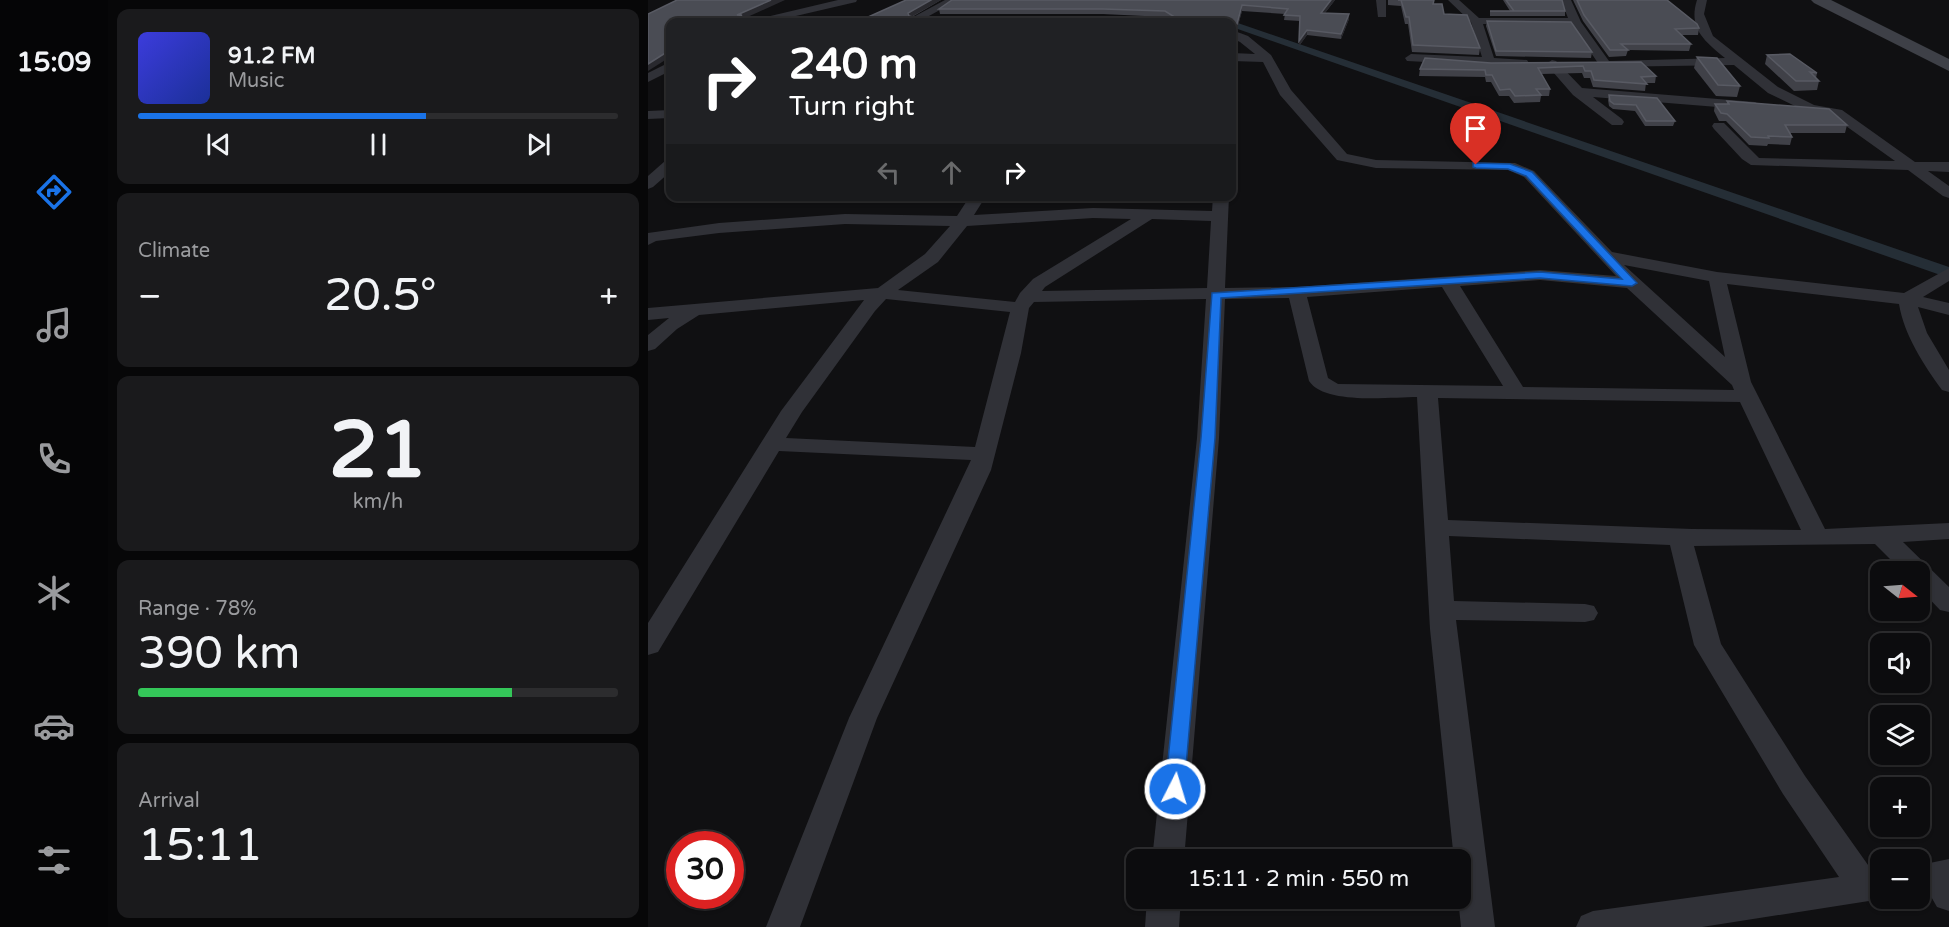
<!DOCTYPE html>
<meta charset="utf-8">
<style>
:root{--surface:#0c0c0e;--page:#1a1a1c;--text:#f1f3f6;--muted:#9a9b9e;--line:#2c2c2e;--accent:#1a73e8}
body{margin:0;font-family:"Varela Round",sans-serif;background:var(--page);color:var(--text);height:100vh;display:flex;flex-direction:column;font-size:22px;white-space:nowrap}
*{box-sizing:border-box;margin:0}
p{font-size:20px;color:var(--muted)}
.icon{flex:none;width:33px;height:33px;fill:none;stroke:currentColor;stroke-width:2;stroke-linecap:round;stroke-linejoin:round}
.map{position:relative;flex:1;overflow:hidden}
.panel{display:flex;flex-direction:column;gap:9px;padding:9px;background:#070708;width:540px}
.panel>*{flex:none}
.hud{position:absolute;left:18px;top:18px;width:570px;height:183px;border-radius:12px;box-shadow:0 2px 4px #0004,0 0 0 2px var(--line);background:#202124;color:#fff;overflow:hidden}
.needle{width:39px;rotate:107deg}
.tools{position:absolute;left:1222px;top:561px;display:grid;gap:12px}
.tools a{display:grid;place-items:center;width:60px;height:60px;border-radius:12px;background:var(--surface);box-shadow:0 2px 4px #0004,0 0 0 2px var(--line);font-size:30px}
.speed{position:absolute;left:18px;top:831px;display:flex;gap:12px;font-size:30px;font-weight:700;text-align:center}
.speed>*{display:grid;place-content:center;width:78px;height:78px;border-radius:50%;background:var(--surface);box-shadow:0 2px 4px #0004,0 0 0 2px var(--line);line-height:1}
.speed .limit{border:9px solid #d22;background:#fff;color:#111}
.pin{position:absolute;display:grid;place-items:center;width:51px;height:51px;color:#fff;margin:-62px -26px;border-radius:50% 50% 50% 0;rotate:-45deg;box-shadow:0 0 6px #0007}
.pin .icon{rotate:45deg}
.me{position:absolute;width:66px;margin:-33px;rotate:5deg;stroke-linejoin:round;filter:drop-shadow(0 0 4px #0008)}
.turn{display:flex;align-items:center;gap:21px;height:126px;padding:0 24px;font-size:27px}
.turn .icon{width:78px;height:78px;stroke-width:2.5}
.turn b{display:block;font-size:42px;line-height:51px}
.lanes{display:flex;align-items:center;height:57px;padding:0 24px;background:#0003;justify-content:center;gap:30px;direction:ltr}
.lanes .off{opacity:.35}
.big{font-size:45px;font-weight:600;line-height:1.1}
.panel .tile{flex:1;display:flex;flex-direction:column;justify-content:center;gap:9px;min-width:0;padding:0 21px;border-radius:12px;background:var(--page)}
.panel .dial{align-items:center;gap:0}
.dial b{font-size:78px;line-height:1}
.song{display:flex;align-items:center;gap:18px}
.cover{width:72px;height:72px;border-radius:9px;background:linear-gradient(135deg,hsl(240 70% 55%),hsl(230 70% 35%))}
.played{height:6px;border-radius:3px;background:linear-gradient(90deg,var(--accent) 60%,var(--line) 60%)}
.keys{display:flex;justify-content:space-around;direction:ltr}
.heat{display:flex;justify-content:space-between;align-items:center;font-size:33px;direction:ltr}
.charge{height:9px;border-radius:4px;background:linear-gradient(90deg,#34c759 78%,var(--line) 0)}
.trip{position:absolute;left:478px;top:849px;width:345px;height:60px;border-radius:12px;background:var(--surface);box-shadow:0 2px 4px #0004,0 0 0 2px var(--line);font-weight:600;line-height:60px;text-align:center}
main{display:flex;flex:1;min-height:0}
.tab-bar{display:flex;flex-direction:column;width:108px;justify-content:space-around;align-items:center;background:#050506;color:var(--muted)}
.tab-bar .icon{width:42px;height:42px}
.tab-bar .current{color:var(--accent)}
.tab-bar b{font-size:27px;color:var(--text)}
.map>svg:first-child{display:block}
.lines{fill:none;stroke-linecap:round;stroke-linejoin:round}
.canal{fill:#252e36;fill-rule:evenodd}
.minor{fill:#303137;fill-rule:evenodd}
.secondary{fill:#3e4047;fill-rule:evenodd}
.wall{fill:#404148}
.shaded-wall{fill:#29292e}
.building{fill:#4a4c54;stroke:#585a63;stroke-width:1.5}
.route{fill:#1a73e8;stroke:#114b97;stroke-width:1.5}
</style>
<main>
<nav class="tab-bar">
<b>15:09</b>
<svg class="icon current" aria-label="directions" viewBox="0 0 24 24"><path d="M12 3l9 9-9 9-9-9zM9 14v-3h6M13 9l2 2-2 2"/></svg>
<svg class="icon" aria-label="music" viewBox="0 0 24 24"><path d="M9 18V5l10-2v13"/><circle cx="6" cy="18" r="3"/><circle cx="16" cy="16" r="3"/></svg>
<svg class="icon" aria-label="phone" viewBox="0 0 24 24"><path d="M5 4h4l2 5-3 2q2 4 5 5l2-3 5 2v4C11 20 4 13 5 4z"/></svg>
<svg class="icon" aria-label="climate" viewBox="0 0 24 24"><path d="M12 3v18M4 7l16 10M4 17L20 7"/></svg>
<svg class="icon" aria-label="car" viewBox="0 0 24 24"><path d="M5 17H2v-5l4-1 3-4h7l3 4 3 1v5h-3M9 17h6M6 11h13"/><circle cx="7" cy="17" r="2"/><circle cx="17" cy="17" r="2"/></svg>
<svg class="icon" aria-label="filters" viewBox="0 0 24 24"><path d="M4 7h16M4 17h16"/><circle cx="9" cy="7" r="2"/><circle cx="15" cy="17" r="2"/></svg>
</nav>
<section class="panel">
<div class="tile">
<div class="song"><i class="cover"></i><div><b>91.2 FM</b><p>Music</p></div></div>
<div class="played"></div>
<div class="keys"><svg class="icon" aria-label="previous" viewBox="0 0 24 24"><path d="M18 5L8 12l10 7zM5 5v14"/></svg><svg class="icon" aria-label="pause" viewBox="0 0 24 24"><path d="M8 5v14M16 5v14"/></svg><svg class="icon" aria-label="next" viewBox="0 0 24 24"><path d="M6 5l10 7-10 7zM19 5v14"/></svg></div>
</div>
<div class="tile"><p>Climate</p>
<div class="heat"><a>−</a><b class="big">20.5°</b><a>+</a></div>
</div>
<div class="tile dial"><b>21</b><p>km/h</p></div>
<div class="tile"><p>Range · 78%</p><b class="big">390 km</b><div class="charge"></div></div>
<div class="tile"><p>Arrival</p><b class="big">15:11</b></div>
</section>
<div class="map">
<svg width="1301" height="927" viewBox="0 0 1301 927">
<rect width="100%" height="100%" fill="#101012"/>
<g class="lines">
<polygon class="canal" points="584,21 1301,267 1301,278 584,27 584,22 580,22"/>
<g class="minor">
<polygon points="190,0 209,0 208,2 122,22 104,22 106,20"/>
<polygon points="297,0 310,0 270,22 256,22"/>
<polygon points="728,0 738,0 738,17 730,17"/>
<path d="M800 0H811L831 18H920L913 0H923L933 22 961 61 1077 58C1056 41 1040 28 1049 0H1059L1056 14 1065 36 1130 87 1166 105 1194 110 1267 162H1301V172L1280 171 1301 186V198L1295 196 1260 170 1103 165 1094 159 1066 129 1064 126 1066 123H1076L1111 158 1247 161 1184 116 1175 113 1147 112 1145 109 1147 106 1120 93 1086 65 956 67 952 66 924 25 835 24 846 58 879 60 881 63 875 67 759 61 757 58 763 54 834 57 823 22Z"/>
<path d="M584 30 600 36 623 55 643 90 699 154 728 160 867 163 886 171 964 252 1069 272 1256 293 1301 268V281L1275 297 1301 303V315L1270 307 1279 333 1301 370V392L1294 390C1276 365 1256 335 1251 304L1079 284 1103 382 1177 529 1301 523V539L1255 542 1301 587V612L1292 610 1272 589V572H1255L1227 544 1046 546 1073 644 1157 776 1225 872 1233 871V898H1240L1054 927H928L933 916 945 911 1191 877 1135 794 1046 645 1022 545 801 536 806 601 937 604 946 606 950 613 946 620 937 622 808 620 847 927H813L810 898H813V860H806L782 629 769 397C742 397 677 405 661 381L641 298 577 299 571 438 536 860H504L549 438 558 299 386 302 381 308 373 353 343 470 229 718 152 927H118L201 718 323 460 131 451 10 652 0 655V623L133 411 216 300 51 315 29 329 7 349 0 351V335L21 318 0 320V308L230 288 277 254 302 226 197 224 71 233 8 241 0 245V233L71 223 197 214 309 216 322 196H338L326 215 445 208 564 211 565 196H581L577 288 649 287 892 270 968 276 876 177 860 170 728 168 689 160 632 95 615 62 584 61V53L607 54 592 42 584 38ZM445 218 483 219 385 279 372 293 367 302 250 290 290 262 319 226ZM504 219 563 221 559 288 394 291 397 287ZM976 265 1061 281 1077 357ZM892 280 979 288 1084 385 1086 390 875 387 812 286ZM794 287 855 386 690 384 680 378 659 297ZM238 299 362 312 327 447 138 438 154 412 227 311ZM790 398 1092 402 1153 530 1044 529 800 520Z"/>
<polygon points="904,60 908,61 934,88 1107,102 1114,106 1107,110 945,97 974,119 976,122 974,125 964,125 925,95 898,64"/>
<polygon points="22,62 22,71 0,82 0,73"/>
<polygon points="22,110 22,118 0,119 0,111"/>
<polygon points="22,160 22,172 5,187 0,189 0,176 17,161"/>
<polygon points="1301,859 1301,911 1289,907 1281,893 1272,895 1272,865"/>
<polygon points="499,898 533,898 531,927 497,927"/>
</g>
<polygon class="secondary" points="1163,0 1183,0 1301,59 1301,71 1166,3"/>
</g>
<g class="wall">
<polygon points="258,0 293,0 264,17 272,19 521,19 517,17 455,14 292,14 291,9 687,0 677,13 701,14 701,19 693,39 659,35 651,46 652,21 636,20 637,14 594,11 589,29 585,28 209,22"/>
<polygon points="740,0 786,0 786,4 832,48 831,55 764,52 760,24 757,24 753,6 740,5"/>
<polygon points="855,0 914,0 917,11 917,16 842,16 842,11 862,11"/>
<polygon points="925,0 1019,0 1051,28 1050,35 1033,35 1043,44 1041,51 980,50 978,56 961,57 935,21"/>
<polygon points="839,21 944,52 943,58 848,56 838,26"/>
<polygon points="1119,55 1169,73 1168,78 1171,81 1169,90 1146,91 1117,64"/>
<polygon points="1049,57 1092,86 1089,97 1068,96 1046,68"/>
<polygon points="993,62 1008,76 1007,83 998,83 997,91 945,87 942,78 936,78 934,73 893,74 902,89 901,96 893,96 892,102 866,103 861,96 851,96 843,82 838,82 837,77 771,76 772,69 843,63"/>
<polygon points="961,95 1027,121 1025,126 997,126 987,111 965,109 961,106 960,100"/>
<polygon points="1079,101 1199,125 1197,133 1142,133 1144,137 1142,145 1120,144 1119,146 1101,145 1078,121 1071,121 1066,111 1067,104 1079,104"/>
</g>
<g class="shaded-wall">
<polygon points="123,0 137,0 95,19 96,21 95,22 83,22 89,15"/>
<polygon points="283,0 293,0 261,18 260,13"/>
<polygon points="683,0 687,0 673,18 673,13"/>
<polygon points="594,5 594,11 589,29 589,24"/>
<polygon points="701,14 701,19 693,39 693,34"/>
<polygon points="659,30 659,35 651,46 651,41"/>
<polygon points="22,50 22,57 0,71 0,64"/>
</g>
<g class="building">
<polygon points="29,0 123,0 89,15 94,15 90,17 93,18 83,22 22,22 22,50 0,64 0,14"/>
<polygon points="258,0 283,0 260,13 261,16 272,19 523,19 525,16 517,11 455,9 291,9 304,0 683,0 673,13 701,14 693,34 659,30 651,41 652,16 636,15 640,9 594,5 589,24 584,22 209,22"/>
<polygon points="750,0 786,0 785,4 794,4 796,14 819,15 832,48 765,45 761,17 758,17 753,0"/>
<polygon points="858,0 914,0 917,11 842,11 866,11"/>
<polygon points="929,0 1019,0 1049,24 1051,28 1027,29 1043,44 973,44 980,50 962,50 936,15"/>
<polygon points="839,21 923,22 944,52 848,51"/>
<polygon points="1142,54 1169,73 1162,72 1171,81 1148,81 1119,55"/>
<polygon points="1049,57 1069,58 1092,86 1070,85"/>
<polygon points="777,58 843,63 993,62 1008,76 993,77 999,84 946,80 943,71 937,71 935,66 890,68 902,89 888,89 893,95 867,96 862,89 852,90 844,75 838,75 837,70 772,69"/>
<polygon points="961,95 1009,98 1027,121 998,121 988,105 966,104 962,101"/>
<polygon points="1079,101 1181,109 1199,125 1137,125 1144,137 1120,136 1121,138 1103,137 1079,114 1073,113 1067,104 1081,104"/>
</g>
<polygon class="route" points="825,163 862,164 884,172 989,283 984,286 892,278 573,298 567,438 536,789 533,795 527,797 520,795 517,789 553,438 564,293 892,272 974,279 878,176 860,169 828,168 825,167"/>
</svg>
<div class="tools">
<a><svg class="needle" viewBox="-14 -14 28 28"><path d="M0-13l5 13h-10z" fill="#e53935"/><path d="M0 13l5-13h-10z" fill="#9a9b9e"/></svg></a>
<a><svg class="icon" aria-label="sound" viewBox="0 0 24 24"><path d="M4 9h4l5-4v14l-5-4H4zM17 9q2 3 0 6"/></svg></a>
<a><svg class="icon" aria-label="layers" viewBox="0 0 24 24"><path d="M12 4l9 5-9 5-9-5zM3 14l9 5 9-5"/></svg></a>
<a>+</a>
<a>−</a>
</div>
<div class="speed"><div class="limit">30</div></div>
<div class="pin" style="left:828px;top:165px;background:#d93025"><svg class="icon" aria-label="arrive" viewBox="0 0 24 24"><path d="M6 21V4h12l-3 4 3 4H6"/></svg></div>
<svg class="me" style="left:527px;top:789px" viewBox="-20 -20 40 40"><circle r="17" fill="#1a73e8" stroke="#fff" stroke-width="3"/><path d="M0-11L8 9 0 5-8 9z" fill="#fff"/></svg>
<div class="trip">15:11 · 2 min · 550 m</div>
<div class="hud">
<div class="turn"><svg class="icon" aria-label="right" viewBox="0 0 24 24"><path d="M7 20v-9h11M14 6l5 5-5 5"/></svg><div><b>240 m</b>Turn right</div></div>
<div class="lanes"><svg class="icon off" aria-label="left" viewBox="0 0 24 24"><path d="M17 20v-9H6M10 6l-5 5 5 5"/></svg><svg class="icon off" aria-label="ahead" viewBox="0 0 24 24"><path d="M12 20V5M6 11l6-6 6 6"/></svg><svg class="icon" aria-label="right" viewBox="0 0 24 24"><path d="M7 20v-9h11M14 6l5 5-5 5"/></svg></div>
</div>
</div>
</main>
